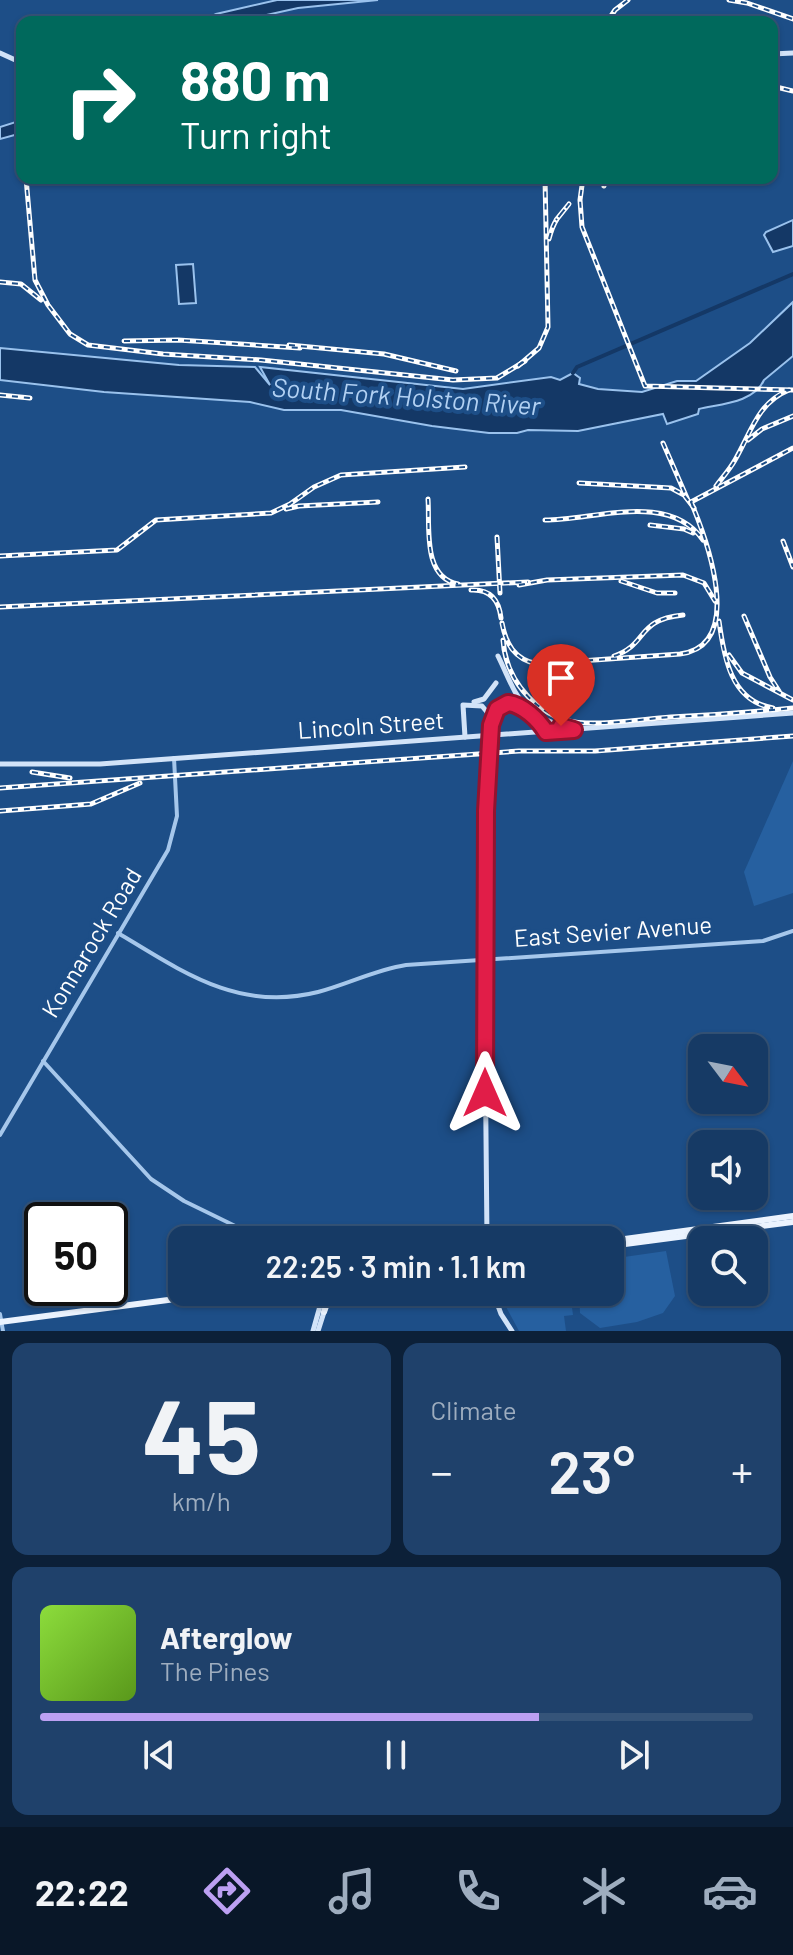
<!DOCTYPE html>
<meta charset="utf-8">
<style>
:root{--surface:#163a65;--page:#1f416b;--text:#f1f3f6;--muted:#9eadbf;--line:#355479;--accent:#bca0f2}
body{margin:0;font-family:Barlow,sans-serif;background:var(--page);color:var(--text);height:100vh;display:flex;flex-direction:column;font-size:30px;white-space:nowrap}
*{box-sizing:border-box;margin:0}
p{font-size:26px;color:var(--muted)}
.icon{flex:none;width:44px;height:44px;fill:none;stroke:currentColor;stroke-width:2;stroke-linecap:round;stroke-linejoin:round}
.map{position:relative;height:1331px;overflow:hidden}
.side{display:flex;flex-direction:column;gap:12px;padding:12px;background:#0c2038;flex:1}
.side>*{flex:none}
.top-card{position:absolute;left:16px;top:16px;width:762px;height:168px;border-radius:16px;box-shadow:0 2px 6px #0004,0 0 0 2px var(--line);background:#00695c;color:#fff;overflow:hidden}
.needle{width:52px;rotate:122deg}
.fabs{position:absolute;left:688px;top:1034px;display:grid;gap:16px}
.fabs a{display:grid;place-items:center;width:80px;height:80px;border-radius:16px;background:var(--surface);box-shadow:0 2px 6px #0004,0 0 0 2px var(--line);font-size:40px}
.speed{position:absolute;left:24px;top:1202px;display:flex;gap:16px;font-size:40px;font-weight:700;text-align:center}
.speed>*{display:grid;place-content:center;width:104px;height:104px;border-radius:50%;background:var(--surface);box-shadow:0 2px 6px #0004,0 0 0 2px var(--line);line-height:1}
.speed .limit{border:4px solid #111;border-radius:12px;background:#fff;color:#111}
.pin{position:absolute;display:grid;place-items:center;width:68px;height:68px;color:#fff;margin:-82px -34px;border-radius:50% 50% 50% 0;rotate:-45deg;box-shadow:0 0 8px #0007}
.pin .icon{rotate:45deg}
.me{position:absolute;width:88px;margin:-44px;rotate:0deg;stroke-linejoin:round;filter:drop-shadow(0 0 6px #0008)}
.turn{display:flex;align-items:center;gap:28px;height:168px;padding:0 32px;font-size:36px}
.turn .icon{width:104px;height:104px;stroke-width:2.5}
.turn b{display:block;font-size:56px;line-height:68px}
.big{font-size:60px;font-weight:600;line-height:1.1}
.side .tile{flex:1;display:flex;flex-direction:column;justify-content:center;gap:12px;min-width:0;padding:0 28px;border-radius:16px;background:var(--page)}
.side .dial{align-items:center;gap:0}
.dial b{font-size:104px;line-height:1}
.song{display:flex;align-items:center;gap:24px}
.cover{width:96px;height:96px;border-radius:12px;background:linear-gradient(135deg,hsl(90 70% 55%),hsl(90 70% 35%))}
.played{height:8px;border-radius:4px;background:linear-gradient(90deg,var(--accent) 70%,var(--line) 70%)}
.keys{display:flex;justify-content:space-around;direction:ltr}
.heat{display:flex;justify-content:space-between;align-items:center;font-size:44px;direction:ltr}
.side .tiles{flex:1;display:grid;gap:12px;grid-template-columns:1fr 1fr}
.tile:last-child{grid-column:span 2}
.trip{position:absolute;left:168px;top:1226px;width:456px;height:80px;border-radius:16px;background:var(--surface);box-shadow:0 2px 6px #0004,0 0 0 2px var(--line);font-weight:600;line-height:80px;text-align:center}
.tabs{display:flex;height:128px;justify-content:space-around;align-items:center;background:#091728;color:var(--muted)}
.tabs .icon{width:56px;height:56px}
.tabs .selected{color:var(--accent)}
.tabs b{font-size:36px;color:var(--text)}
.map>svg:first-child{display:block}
.green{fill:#2660a0}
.water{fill:#143866;stroke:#9ac2ed;stroke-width:2}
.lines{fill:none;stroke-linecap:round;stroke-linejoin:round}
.canal{stroke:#143866;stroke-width:4}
.tertiary{stroke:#a6c7eb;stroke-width:4}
.secondary{stroke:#d2e3f8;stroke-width:5}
.primary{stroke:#ebf3fe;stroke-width:6}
.rail-casing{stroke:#fff;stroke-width:5}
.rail{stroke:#1d4e87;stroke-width:2;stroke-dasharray:6;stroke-linecap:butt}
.secondary-bridge{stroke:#d2e3f8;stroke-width:5}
.route-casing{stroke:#92132f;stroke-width:20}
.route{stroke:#e11d48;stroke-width:14}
.labels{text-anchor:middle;stroke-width:8;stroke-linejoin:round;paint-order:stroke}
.street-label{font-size:24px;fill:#fff;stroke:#1d4e87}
.water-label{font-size:26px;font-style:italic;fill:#b2d1f3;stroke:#1d4e87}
</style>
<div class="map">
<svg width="793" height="1331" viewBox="0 0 793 1331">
<rect width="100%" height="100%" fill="#1d4e87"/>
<g class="green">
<polygon points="793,761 793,893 754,906 744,872"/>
<polygon points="666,1251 675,1296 663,1313 637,1322 600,1328 580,1313 579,1292 610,1292 610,1259"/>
<polygon points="498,1292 570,1292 573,1315 564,1316 566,1331 519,1331"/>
</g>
<g class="water">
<polygon points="277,0 378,0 298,8 235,22 200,22 216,14"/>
<polygon points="22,120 22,133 0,139 0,127"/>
<polygon points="793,220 793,246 773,252 764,235 766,232"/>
<polygon points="193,264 196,303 179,304 176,265"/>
<path d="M793 302V356L764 380C754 403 720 404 699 409L698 414 667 424 663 414 578 431 528 430 517 433H489L432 426 341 410H284L250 402 104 392 0 380V348L179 365 255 367 270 385 260 367 463 389 551 377 560 380 573 373 580 378 579 384 598 389 642 392 677 381H696L750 343Z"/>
</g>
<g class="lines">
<polyline class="canal" points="573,373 577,367 793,274"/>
<g class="tertiary">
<path d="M118 933C183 972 238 1012 318 992 348 984 375 970 406 965L763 941 793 931"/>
<polyline points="43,1061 151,1179 184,1201 264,1240"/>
<polyline points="0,1135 168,850 177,816 174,758"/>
<polyline points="0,1314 3,1331"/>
</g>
<g class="secondary">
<polyline points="0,53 22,63"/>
<polyline points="772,54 793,53"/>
<path d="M498 656C518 697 518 714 569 728"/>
<polyline points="474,702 484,699 496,683"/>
<path d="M491 725 497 709 508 703C523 706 538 719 546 732"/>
<polyline points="465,737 463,705 482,706 487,712 491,724"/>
<polyline points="0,764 100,764 793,713"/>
<polyline points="487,1240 485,1031 488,772"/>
<polyline points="493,1292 501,1314 512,1331"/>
<polyline points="313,1331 324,1292"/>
<polyline points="318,1331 325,1309"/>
</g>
<g class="primary">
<polyline points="610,1241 793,1216"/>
<polyline points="610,1246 793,1222"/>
<polyline points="324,1312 331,1292"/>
<polyline points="0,1322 229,1292"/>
</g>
<g class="rail-casing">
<g id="rail">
<polyline points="729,0 747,3 793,19"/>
<polyline points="607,22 615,10 628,0"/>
<polyline points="772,86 793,91"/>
<polyline points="26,178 35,280 48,305 70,334 88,345 163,354 261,360 453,380 497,378 525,361"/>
<polyline points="583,178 580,200 582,227 645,386 793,390"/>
<polyline points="604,186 606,178"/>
<path d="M549 239C551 231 553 225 557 219L569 204 556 220"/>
<polyline points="0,282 21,284 41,300"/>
<polyline points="124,341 178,340 300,348"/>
<polyline points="289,345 384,354 456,371"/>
<polyline points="518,366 539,348 548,327 545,178"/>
<polyline points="0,395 30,398"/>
<polyline points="748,440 762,429 793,416"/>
<polyline points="663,443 687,498"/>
<polyline points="579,483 671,488 684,495 694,508"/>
<path d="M716 486C722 478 730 469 735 460 751 433 757 403 789 390"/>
<path d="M428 499C430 527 422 577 458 584"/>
<polyline points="286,509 299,506 378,502"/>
<path d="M545 520C595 520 669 491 703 540"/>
<polyline points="650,525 684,529 693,533"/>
<polyline points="497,537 500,593"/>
<polyline points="783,541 793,567"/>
<polyline points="0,556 117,550 156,520 271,513 290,504 314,487 341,475 465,467"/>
<polyline points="621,581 657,593 675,593"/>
<polyline points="519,585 547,580 683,575 704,583 715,601"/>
<path d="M471 590C490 589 499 600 501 618"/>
<polyline points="0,607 528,582"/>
<polyline points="744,616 770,677 779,691"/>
<path d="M719 621C724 658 731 701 773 708"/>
<path d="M502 623C506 644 514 659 537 664L680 654C746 646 707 540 691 502L793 448"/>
<path d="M503 640C506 683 541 722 586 723 614 724 643 719 671 717 712 715 752 712 793 708"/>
<polyline points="729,655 742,673 793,700"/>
<path d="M614 656C649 644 635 620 683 615"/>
<polyline points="32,772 70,778"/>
<polyline points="0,788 519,751 595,751 793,736"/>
<polyline points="0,811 91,804 140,783"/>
</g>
</g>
<use href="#rail" class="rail"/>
<polyline class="secondary-bridge" points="488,772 491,725"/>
</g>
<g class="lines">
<g class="route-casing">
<path id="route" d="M485 1093 486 811 491 725 497 709 508 703C523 705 538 719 546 732L574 730 561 726"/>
</g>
<use href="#route" class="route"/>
</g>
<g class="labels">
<g class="street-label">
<text transform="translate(371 726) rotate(-4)" y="8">Lincoln Street</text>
<text transform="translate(613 932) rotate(-4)" y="8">East Sevier Avenue</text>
<text transform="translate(92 943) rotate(-59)" y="8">Konnarock Road</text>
</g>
<g class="water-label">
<text transform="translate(406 397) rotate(4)" y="9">South Fork Holston River</text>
</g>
</g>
</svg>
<div class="fabs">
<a><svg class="needle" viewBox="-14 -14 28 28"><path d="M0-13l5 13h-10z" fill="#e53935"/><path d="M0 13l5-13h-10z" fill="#9eadbf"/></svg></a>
<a><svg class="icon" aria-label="sound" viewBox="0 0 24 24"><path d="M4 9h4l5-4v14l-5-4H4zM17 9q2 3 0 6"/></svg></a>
<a><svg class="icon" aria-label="search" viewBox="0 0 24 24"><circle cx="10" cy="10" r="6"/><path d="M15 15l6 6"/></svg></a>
</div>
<div class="speed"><div class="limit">50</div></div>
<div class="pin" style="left:561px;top:726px;background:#d93025"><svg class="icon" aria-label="arrive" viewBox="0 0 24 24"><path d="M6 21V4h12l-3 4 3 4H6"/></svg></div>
<svg class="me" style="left:485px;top:1093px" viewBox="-20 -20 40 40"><path d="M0-17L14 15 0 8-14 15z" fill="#e11d48" stroke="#fff" stroke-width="4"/></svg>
<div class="trip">22:25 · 3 min · 1.1 km</div>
<div class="top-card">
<div class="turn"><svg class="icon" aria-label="right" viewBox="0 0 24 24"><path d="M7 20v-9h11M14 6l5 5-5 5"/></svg><div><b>880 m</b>Turn right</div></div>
</div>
</div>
<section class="side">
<div class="tiles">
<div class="tile dial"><b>45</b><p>km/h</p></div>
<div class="tile"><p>Climate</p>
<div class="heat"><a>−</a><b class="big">23°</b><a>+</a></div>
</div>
<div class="tile">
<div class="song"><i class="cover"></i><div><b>Afterglow</b><p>The Pines</p></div></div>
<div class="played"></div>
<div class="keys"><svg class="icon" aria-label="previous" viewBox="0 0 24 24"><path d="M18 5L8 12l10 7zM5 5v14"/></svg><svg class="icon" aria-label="pause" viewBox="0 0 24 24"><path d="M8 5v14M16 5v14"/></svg><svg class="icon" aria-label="next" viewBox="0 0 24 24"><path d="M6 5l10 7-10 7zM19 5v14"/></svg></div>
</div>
</div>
</section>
<nav class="tabs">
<b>22:22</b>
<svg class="icon selected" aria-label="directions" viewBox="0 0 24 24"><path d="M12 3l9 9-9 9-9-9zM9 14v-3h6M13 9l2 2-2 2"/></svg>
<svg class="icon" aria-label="music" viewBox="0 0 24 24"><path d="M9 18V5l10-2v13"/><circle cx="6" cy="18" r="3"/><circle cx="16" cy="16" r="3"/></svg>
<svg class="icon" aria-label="phone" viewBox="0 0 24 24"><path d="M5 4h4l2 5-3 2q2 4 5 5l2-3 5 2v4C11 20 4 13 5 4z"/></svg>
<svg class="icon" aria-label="climate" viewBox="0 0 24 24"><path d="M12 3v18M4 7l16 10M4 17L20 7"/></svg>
<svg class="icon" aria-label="car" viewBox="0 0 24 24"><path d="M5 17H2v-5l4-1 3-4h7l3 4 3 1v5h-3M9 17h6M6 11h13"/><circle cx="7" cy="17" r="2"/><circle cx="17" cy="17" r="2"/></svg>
</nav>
